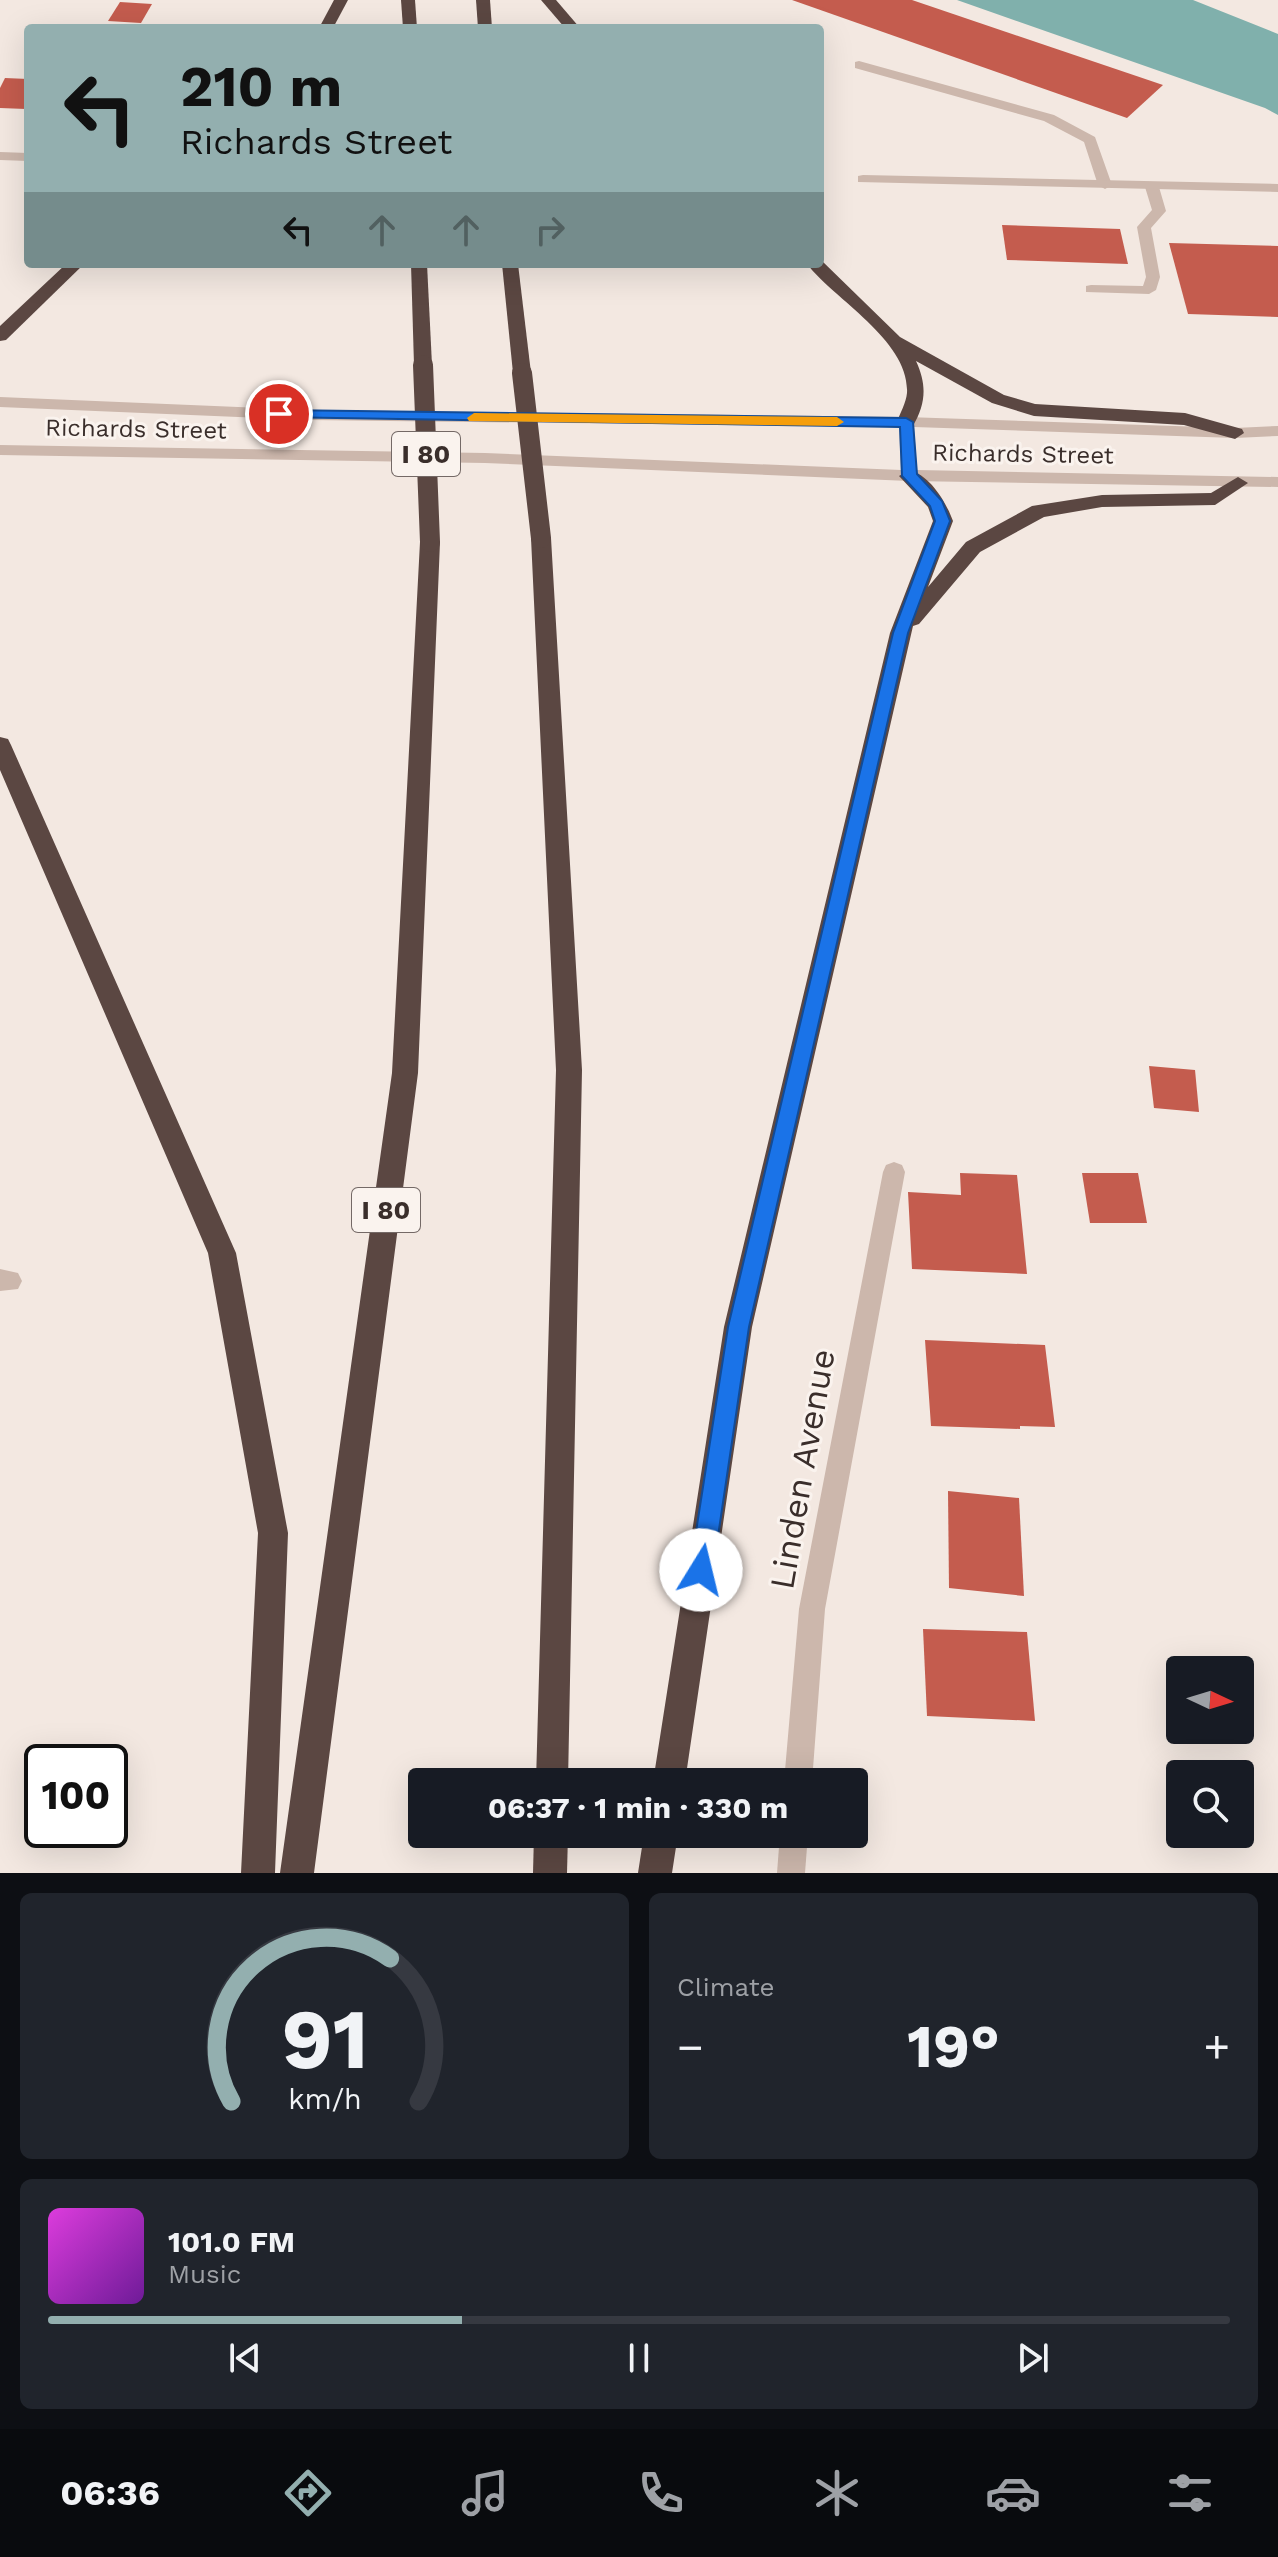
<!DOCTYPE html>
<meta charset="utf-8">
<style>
:root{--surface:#171b24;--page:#20242c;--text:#f1f3f6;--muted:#9ea1a6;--line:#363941;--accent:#93afaf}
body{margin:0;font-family:"Work Sans",sans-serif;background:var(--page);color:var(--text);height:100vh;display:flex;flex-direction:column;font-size:30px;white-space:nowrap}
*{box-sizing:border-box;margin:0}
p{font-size:26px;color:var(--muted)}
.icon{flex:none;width:44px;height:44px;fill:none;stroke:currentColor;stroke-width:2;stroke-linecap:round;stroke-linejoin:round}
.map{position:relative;height:1873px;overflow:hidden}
.details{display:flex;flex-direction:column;gap:20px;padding:20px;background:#0d0f14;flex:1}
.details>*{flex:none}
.guide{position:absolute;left:24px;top:24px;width:800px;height:244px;border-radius:8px;box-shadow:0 8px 32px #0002;background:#93afaf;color:#111;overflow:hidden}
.needle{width:52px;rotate:94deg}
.controls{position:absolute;left:1166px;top:1656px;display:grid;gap:16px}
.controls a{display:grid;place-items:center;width:88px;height:88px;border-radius:8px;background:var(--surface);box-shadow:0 8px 32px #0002;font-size:40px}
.speed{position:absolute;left:24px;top:1744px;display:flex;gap:16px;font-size:40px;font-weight:700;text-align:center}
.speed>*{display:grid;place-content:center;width:104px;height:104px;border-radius:50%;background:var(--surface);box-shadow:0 8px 32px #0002;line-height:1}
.speed .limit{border:4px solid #111;border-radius:12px;background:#fff;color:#111}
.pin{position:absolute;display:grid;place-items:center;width:68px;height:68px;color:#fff;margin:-34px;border:4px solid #fff;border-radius:50%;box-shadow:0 2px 8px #0007}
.me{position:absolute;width:88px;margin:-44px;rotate:9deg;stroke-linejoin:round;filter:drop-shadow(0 0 6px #0008)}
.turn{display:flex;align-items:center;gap:28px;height:168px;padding:0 24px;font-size:36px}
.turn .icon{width:104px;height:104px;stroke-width:2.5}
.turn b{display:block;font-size:56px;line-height:68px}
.lanes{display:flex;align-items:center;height:76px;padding:0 24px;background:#0003;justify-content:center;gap:40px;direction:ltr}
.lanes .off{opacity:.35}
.big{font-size:60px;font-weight:700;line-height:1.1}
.details .tile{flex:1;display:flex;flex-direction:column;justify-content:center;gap:12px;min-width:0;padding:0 28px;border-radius:12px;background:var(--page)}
.details .dial{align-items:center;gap:0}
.dial svg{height:208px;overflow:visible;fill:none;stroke:var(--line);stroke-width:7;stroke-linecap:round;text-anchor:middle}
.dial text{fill:var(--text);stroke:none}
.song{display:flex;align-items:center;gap:24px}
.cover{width:96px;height:96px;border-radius:12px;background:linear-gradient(135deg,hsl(300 70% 55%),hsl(280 70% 35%))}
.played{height:8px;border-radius:4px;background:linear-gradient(90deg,var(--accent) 35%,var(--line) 35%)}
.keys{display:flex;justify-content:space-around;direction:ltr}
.heat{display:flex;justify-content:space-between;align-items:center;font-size:44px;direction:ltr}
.details .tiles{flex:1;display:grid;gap:20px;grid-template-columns:1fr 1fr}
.tile:last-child{grid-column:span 2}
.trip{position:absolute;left:408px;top:1768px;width:460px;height:80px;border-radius:8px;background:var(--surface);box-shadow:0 8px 32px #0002;font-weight:700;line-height:80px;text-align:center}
.tab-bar{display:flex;height:128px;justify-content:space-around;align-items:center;background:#090b0e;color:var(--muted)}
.tab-bar .icon{width:56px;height:56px}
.tab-bar .selected{color:var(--accent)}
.tab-bar b{font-size:36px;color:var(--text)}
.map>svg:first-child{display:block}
.water{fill:#80b0ac}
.building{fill:#c45c4e}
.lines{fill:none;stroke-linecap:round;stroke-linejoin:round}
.service{fill:#ccb7ac;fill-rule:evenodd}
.minor{fill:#ccb7ac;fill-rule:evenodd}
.tertiary{fill:#ccb7ac;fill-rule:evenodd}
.motorway{fill:#5b4742;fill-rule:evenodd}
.motorway-bridge{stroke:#5b4742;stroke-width:20}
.route{fill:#1a73e8;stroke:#114b97;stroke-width:2}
.slow{fill:#f59e0b}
.labels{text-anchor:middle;stroke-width:6;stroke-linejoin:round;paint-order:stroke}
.far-street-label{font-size:24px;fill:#3a2e2b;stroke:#faf3ee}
.shield{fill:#faf3ee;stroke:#746966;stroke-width:2}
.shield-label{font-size:26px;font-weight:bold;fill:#3a2e2b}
.near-street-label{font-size:34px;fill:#3a2e2b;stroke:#faf3ee}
</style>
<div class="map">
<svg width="1278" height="1873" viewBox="0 0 1278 1873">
<rect width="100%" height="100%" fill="#f3e8e1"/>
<polygon class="water" points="957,0 1193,0 1278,34 1278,115 1265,108"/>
<g class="building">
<polygon points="792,0 912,0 1163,85 1127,118"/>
<polygon points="120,2 152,4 141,23 108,21"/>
<polygon points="5,78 28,79 26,109 0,108 0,88"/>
<polygon points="1002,225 1120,229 1128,264 1007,260"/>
<polygon points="1169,243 1278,246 1278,317 1188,314"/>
<polygon points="1149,1066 1195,1070 1199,1112 1154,1108"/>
<polygon points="960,1173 1017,1175 1027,1274 912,1269 908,1192 961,1195"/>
<polygon points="1082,1173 1138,1173 1147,1223 1090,1223"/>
<polygon points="925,1340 1045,1345 1055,1427 1020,1426 1020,1429 931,1426"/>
<polygon points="948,1491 1019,1498 1024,1596 949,1588"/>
<polygon points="923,1629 1027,1632 1035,1721 927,1716"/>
</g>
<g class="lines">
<g class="service">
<polygon points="859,61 1054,115 1095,137 1112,185 1105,189 1098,185 1084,142 1044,121 855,68 855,62"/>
<polygon points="1147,184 1159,187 1166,211 1151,228 1160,277 1156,290 1149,294 1086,292 1086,286 1091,285 1143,286 1146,277 1137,227 1152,210 1145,187"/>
</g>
<g class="minor">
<polygon points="0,152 28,153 28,161 0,160"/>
<polygon points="863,175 1278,184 1278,192 858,182 858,176"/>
<polygon points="894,1162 902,1165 905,1172 825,1609 812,1782 784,1782 799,1609 883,1172 886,1165"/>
<polygon points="0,1269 18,1273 22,1281 18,1289 0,1291"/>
<polygon points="780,1834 808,1834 805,1873 777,1873"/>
</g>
<polygon class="tertiary" points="0,397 310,410 906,417 1235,428 1278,426 1278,436 1235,438 914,427 917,470 1278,477 1278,487 909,481 485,463 0,455 0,445 485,453 901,470 899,427 310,420 0,407"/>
<g class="motorway">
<polygon points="334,0 348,0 333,28 319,28"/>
<polygon points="401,0 415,0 417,28 403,28"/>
<polygon points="476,0 490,0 492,28 478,28"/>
<polygon points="541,0 556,0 580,28 565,28"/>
<path d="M821 260 900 337 1004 395 1035 404 1185 413 1242 429 1244 433 1235 439 1184 425 1034 416 992 403 916 361C927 385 926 403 913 426H899L897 422C900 413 906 403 907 393 910 341 835 300 807 264H820Z"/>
<polygon points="66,264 84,264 6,340 0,341 0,326"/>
<polygon points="411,264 427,264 432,365 423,371 414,365"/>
<polygon points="502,264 518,264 531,373 522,379 513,373"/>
<path d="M909 470C930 475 946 502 953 521L928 587 966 542 1032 506 1102 495 1211 493 1238 477 1248 483 1215 505 1102 507 1044 517 980 552 919 624 913 626 752 1327 685 1782H653L724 1327 890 633 933 521 928 507 899 476Z"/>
<polygon points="541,531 551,538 582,1070 568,1782 536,1782 556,1070 531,538"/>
<polygon points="430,535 440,542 418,1073 314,1873 280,1873 392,1073 420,542"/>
<polygon points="0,737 8,739 11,745 236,1253 288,1533 275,1873 241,1873 258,1533 208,1253 0,770"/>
<polygon points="534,1834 568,1834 567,1873 533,1873"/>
<polygon points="644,1834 678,1834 672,1873 638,1873"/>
</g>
<g class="motorway-bridge">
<polyline points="423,365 430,542"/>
<polyline points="522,373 541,538"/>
</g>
</g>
<polygon class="route" points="279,410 906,418 913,422 917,474 942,501 950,521 908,633 749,1327 713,1570 709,1578 701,1581 693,1578 690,1570 728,1327 893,633 935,521 930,506 902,476 900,427 274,417 274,411"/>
<polygon class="slow" points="474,413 837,417 844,422 837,426 469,421 467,418"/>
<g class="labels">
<g class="far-street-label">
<text transform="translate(136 429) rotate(1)" y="8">Richards Street</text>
<text transform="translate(1023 454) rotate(1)" y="8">Richards Street</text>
</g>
<g class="shield">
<rect x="392" y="432" width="68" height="44" rx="6"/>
<rect x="352" y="1188" width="68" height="44" rx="6"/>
</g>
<g class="shield-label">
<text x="426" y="463">I 80</text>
<text x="386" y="1219">I 80</text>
</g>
<g class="near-street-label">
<text transform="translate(802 1469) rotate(-80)" y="12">Linden Avenue</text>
</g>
</g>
</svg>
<div class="controls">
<a><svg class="needle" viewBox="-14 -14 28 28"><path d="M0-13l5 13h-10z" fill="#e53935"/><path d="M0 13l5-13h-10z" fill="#9ea1a6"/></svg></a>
<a><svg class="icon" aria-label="search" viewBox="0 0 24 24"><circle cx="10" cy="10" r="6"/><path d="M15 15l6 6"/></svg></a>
</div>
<div class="speed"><div class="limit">100</div></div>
<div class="pin" style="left:279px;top:414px;background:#d93025"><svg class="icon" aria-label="arrive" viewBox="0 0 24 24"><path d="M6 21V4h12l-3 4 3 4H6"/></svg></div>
<svg class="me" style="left:701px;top:1570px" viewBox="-20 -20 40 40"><circle r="19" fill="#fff"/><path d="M0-13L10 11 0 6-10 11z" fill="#1a73e8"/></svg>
<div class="trip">06:37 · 1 min · 330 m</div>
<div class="guide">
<div class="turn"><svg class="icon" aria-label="left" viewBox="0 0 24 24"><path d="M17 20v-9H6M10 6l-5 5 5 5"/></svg><div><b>210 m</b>Richards Street</div></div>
<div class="lanes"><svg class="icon" aria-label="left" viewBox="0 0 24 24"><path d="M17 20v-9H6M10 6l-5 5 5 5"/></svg><svg class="icon off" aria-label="ahead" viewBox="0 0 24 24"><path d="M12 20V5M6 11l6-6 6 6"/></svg><svg class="icon off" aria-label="ahead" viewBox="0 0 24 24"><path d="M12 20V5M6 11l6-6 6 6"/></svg><svg class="icon off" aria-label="right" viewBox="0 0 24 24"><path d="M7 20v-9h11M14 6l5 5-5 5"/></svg></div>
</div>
</div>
<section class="details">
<div class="tiles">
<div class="tile dial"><svg viewBox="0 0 100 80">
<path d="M14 69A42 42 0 1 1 86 69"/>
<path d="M14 69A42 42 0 0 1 75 14" stroke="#93afaf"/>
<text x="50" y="56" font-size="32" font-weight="700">91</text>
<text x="50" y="72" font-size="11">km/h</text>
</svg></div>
<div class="tile"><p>Climate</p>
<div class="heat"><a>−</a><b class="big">19°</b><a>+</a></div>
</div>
<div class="tile">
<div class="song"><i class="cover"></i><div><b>101.0 FM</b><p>Music</p></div></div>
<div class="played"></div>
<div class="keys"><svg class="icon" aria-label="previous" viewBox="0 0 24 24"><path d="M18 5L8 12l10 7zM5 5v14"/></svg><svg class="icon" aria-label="pause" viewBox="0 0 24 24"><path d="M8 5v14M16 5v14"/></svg><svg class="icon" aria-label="next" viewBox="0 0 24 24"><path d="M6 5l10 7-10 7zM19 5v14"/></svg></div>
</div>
</div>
</section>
<nav class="tab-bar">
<b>06:36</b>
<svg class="icon selected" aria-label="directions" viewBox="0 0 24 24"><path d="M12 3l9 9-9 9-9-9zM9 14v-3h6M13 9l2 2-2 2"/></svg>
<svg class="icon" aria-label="music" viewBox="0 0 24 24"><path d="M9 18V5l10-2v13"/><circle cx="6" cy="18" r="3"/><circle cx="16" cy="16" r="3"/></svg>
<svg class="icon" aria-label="phone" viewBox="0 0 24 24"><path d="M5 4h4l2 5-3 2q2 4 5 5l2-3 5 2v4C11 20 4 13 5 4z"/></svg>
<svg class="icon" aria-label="climate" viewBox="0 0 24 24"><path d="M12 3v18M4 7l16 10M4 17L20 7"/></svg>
<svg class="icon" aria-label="car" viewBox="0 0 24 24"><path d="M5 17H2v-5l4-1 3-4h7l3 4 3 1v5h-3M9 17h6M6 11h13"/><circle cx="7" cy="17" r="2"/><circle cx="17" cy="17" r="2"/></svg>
<svg class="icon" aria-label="filters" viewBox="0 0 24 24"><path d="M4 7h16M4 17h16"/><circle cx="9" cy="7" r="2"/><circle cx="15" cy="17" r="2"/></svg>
</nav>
